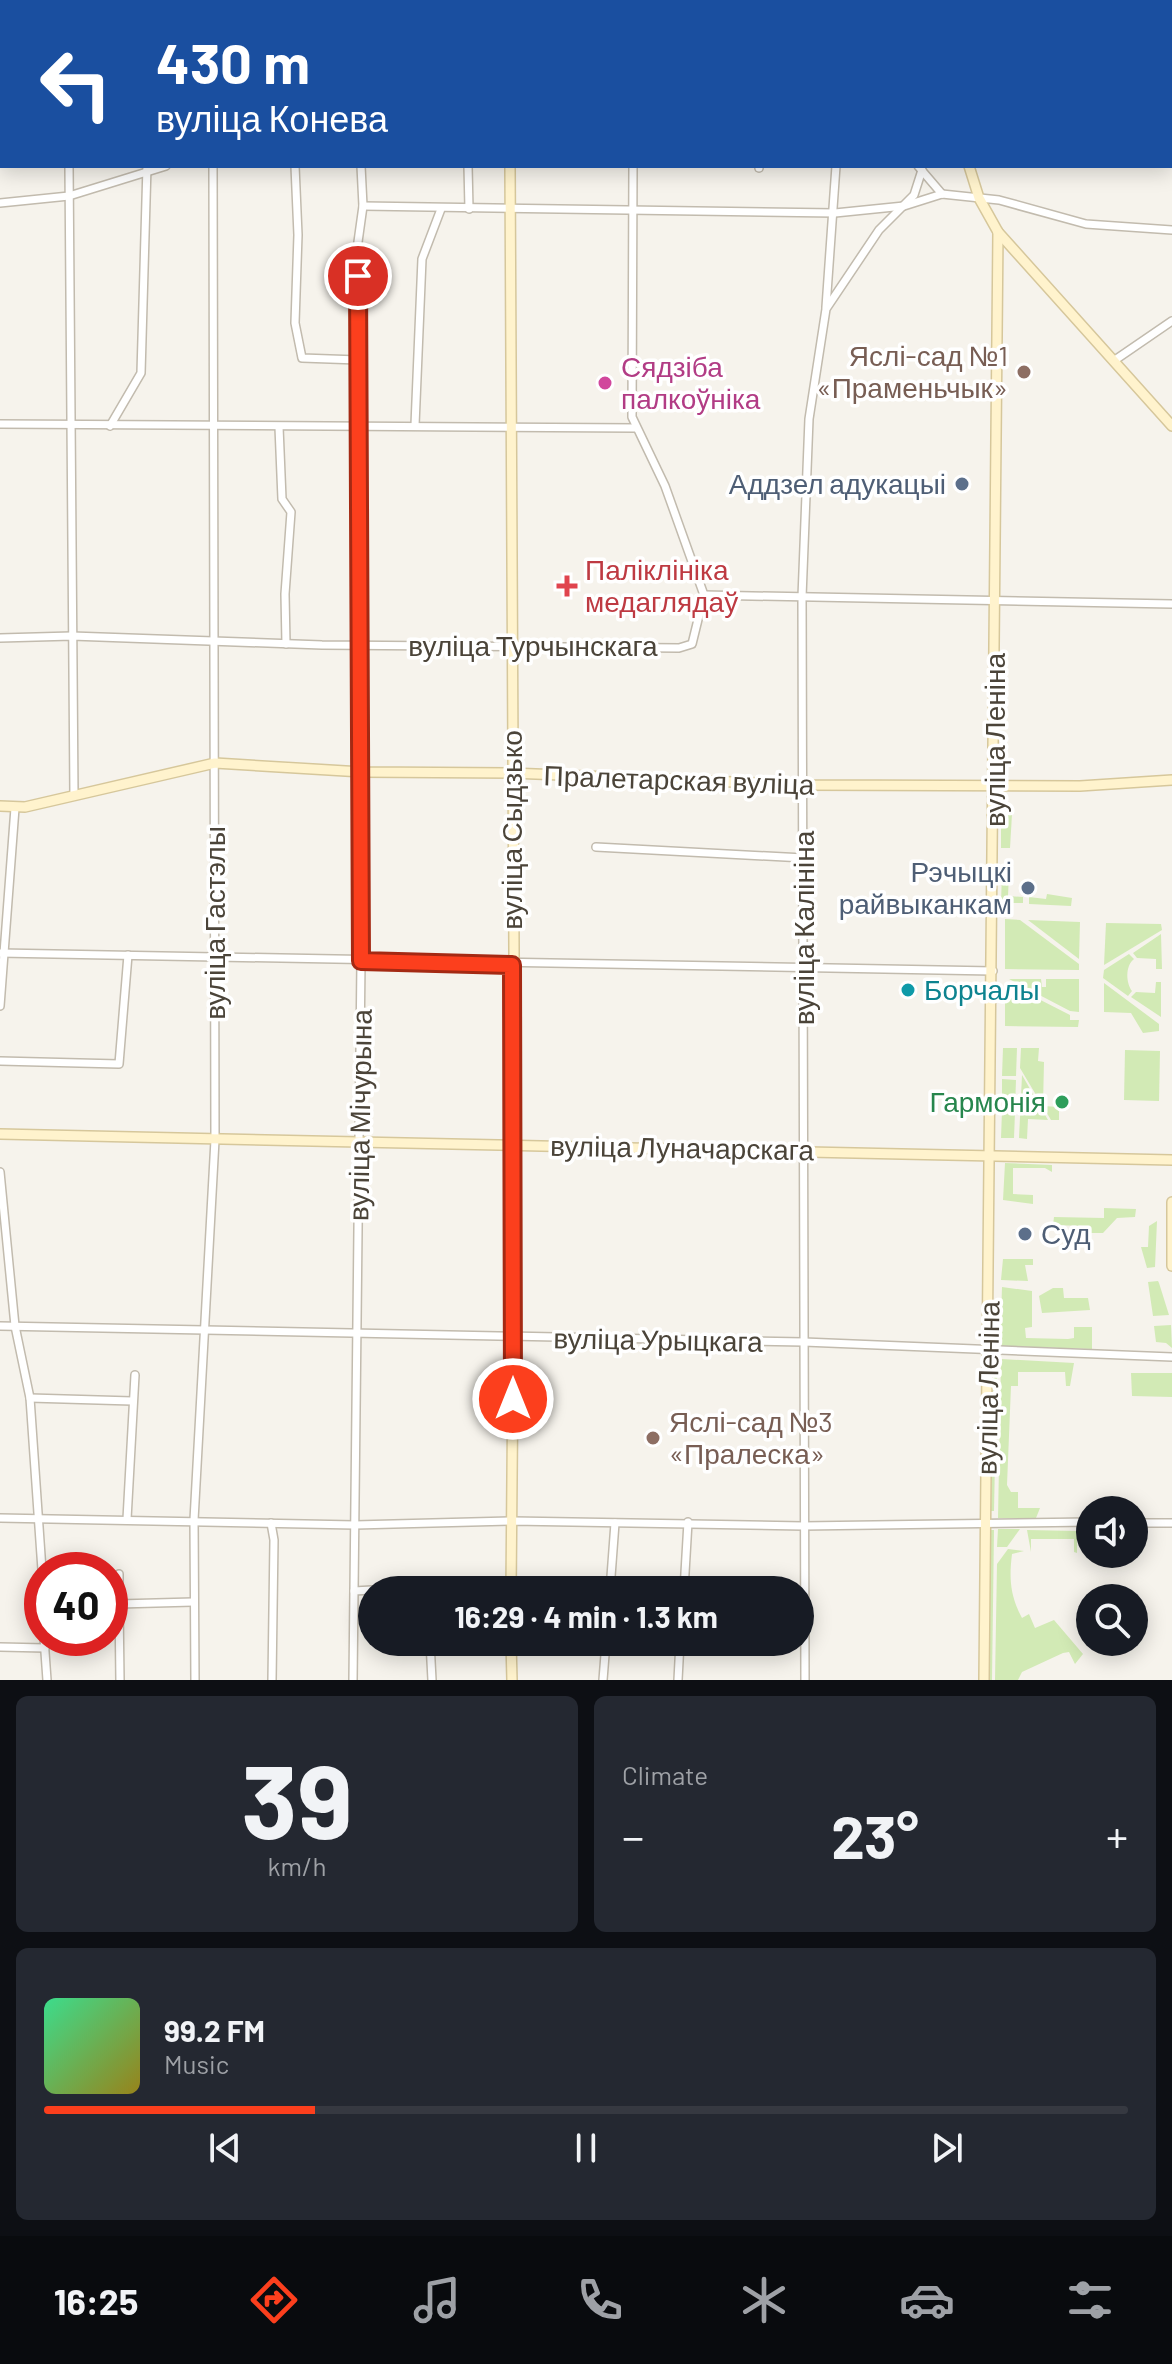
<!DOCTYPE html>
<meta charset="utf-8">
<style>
:root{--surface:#171b24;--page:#242831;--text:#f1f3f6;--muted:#9ea1a6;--line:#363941;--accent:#fc3f1d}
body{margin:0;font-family:Barlow,sans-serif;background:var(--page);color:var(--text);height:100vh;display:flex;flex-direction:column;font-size:30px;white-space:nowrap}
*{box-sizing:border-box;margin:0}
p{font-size:26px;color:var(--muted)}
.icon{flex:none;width:44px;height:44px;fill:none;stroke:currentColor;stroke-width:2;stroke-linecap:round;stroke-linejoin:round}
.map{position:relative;height:1680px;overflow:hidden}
.side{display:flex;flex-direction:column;gap:16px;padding:16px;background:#0d0f14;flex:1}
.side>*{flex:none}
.top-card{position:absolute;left:0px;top:0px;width:1172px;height:168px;box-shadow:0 4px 20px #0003;background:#1a4fa0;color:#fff;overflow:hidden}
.controls{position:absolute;left:1076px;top:1496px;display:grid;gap:16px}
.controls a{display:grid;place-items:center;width:72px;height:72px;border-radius:50%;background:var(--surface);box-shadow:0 4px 20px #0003;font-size:40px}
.speed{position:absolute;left:24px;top:1552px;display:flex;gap:16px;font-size:40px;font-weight:700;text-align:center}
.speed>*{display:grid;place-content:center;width:104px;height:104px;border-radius:50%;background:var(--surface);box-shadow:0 4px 20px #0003;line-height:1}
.speed .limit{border:12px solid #d22;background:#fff;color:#111}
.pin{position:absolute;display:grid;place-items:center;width:68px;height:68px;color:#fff;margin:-34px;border:4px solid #fff;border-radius:50%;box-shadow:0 2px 8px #0007}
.me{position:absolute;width:88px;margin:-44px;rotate:0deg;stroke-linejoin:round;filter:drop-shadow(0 0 6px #0008)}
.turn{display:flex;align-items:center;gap:28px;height:168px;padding:0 24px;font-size:36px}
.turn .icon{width:104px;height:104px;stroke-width:2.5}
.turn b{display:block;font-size:56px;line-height:68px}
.big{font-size:60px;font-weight:700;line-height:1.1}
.side .widget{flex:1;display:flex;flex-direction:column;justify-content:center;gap:12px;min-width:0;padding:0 28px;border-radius:12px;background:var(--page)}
.side .dial{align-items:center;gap:0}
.dial b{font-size:104px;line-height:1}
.song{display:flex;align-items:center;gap:24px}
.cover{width:96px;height:96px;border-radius:12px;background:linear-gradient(135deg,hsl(150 70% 55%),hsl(50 70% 35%))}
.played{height:8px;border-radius:4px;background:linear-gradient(90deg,var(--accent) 25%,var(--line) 25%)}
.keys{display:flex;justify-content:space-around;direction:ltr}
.heat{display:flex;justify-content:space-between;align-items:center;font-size:44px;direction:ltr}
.side .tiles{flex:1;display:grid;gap:16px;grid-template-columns:1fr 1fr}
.widget:last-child{grid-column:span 2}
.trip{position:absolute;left:358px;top:1576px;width:456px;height:80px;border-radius:40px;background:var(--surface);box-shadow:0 4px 20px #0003;font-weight:700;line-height:80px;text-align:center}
.menu{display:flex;height:128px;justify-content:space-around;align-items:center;background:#090b0e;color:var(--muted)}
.menu .icon{width:56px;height:56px}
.menu .current{color:var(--accent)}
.menu b{font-size:36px;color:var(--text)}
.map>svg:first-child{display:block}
.green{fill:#d2eab5}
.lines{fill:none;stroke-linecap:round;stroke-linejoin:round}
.street-casing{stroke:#c2bbae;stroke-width:10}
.secondary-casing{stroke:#d6c79b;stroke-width:12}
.street{stroke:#fff;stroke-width:7}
.secondary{stroke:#fff3cd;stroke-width:9}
.route-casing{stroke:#a42913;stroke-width:20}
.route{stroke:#fc3f1d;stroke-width:14}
.education-dot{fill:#8d6e63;stroke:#fff;stroke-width:3}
.hotel-dot{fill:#d1479c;stroke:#fff;stroke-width:3}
.service-dot{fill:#5c6f8a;stroke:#fff;stroke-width:3}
.health-dot{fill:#e0444e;stroke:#fff;stroke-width:3}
.culture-dot{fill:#0f9aa8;stroke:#fff;stroke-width:3}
.leisure-dot{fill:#2e9e5b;stroke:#fff;stroke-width:3}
.labels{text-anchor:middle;stroke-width:7;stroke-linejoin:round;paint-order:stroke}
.education-label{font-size:28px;fill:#785e54;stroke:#fff;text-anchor:end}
.hotel-label{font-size:28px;fill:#b23c85;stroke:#fff;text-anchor:start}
.service-label{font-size:28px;fill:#4e5e75;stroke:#fff;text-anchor:end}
.health-label{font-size:28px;fill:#be3a42;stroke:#fff;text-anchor:start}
.street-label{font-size:28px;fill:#4b4439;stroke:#fff}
.culture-label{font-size:28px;fill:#0d838f;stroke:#fff;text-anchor:start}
.leisure-label{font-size:28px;fill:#27864d;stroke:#fff;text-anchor:end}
</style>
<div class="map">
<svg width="1172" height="1680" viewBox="0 0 1172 1680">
<rect width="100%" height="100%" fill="#f6f3ec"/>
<g class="green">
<polygon points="1007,813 1012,814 1010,848 1001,848 1001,818"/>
<polygon points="1002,873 1009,874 1008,896 1023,897 1023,903 1001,903"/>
<polygon points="1047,894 1072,898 1071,906 1029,904 1029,897 1046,899"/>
<polygon points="1005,919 1020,920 1079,964 1079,970 1005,969"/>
<polygon points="1028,920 1080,922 1079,959"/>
<polygon points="1106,923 1161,924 1162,930 1104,965"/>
<polygon points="1161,934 1162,969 1156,969 1156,959 1137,958 1133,953"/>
<path d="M1129 954 1134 959C1125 966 1126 983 1132 991L1128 996 1103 978 1104 970Z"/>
<polygon points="1009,979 1041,979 1042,987 1046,987 1046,979 1079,979 1079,1012 1070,1011"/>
<polygon points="1005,982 1070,1015 1070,1020 1079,1020 1078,1027 1005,1026"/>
<polygon points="1156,982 1161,982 1161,1017 1131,997 1136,992 1155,993"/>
<polygon points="1104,983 1159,1024 1159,1031 1143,1033 1131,1013 1104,1012"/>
<polygon points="1003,1048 1017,1048 1016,1076 1002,1076"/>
<polygon points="1021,1048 1039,1048 1038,1061 1044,1062 1043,1106 1059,1107 1059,1120 1051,1120 1020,1068"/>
<polygon points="1125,1050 1160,1051 1159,1101 1124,1100"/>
<polygon points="1022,1075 1048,1120 1028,1119 1027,1139 1019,1138"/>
<polygon points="1002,1079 1016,1080 1015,1108 1002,1107"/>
<polygon points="1002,1111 1015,1112 1014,1138 1001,1138"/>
<polygon points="1005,1163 1052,1165 1052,1172 1045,1168 1013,1168 1013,1194 1033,1195 1033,1204 1003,1200"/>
<polygon points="1104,1208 1136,1209 1135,1217 1117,1218 1103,1233 1084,1233 1083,1226 1053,1225 1054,1217 1104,1218"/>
<polygon points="1157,1221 1155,1267 1147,1268 1141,1247 1148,1247 1149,1226"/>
<polygon points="1003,1259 1033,1259 1033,1265 1025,1265 1028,1281 1001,1280"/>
<polygon points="1158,1281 1159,1283 1169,1315 1153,1316 1148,1282"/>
<polygon points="1002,1287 1032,1291 1032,1327 1025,1328 1026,1338 1068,1339 1074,1338 1074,1327 1092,1327 1092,1349 1000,1346"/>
<polygon points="1053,1288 1063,1288 1064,1298 1088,1298 1090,1310 1042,1313 1039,1296"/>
<polygon points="1171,1325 1172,1348 1166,1343 1156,1342 1154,1326"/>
<polygon points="994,1359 997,1359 994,1511 991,1511"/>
<polygon points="1001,1359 1074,1363 1070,1386 1066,1386 1065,1372 1018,1372 1018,1386 1011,1386 1007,1485 1011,1492 1018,1492 1018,1508 1040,1508 1036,1518 998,1518"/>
<polygon points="1131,1373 1172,1373 1172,1397 1132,1396"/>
<polygon points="998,1529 1020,1529 1007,1547 997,1547"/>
<polygon points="991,1530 994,1530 992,1680 988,1680"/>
<polygon points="1027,1530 1077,1531 1077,1553 1074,1552 1074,1539 1031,1539 1031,1552"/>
<path d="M1008 1549 1024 1551 1012 1554C1009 1578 1010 1596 1022 1618L1029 1614 1035 1628 1054 1620 1083 1654 1075 1664 1069 1652 1063 1653 1022 1672 1018 1680H995L997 1564Z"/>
</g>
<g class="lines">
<g class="street-casing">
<g id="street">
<polyline points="67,0 68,2"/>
<polyline points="147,0 147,2"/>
<polyline points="273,0 273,2"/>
<polyline points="356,0 356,2"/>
<polyline points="439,0 439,2"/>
<polyline points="721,0 722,2"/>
<polyline points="777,0 779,2"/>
<polyline points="860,0 860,2"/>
<polyline points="219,2 219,0"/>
<polyline points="637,2 637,0"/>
<polyline points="995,2 995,0"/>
<polyline points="1096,2 1097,0"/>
<polyline points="1166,2 1166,0"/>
<polyline points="1170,106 1172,106"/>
<polyline points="69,166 74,796"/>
<polyline points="295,166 298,235 295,323 302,358 358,360"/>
<polyline points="468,166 469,209"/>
<polyline points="633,166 632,417 665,486 704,595"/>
<polyline points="918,166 942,194"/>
<polyline points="759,168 759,166"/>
<polyline points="0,203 69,196 166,166"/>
<polyline points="363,206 835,213 904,206 942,194 999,200 1086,224 1172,230"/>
<polyline points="826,307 836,166"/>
<polyline points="1115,360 1172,321"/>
<polyline points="0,424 636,428"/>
<polyline points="415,425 422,259 441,209"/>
<polyline points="110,426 141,373 147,166"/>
<polyline points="279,427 282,499 291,512 285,594 286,644"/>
<polyline points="0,638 72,636 322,645 679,648 692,644 704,595 1172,604"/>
<polyline points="596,847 804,858"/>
<polyline points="0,953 993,971"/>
<polyline points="0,1006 15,808"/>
<polyline points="0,1061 119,1064 128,955"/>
<polyline points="0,1172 15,1326 30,1398 42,1570"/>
<polyline points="0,1326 804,1342 1172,1357"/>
<polyline points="30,1398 132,1401"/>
<polyline points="0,1518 355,1525 513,1521 803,1526 1090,1522"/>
<polyline points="127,1519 135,1375"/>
<polyline points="271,1523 274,1540 272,1680"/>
<polyline points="1134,1523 1172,1523"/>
<polyline points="119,1574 119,1604"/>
<polyline points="379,1590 425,1590"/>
<polyline points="610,1590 615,1523"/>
<polyline points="684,1590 688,1522"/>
<polyline points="354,1591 372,1590"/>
<polyline points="44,1638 47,1680"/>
<polyline points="430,1642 432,1680"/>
<polyline points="0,1647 45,1648"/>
<polyline points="120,1680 119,1604 193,1602"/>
<polyline points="195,1680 194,1520 215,1140 213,166"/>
<polyline points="353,1680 361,961 362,645 357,427 357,249 363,206 361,166"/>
<polyline points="603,1680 606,1642"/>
<polyline points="678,1680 680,1642"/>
<polyline points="805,1680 802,597 809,419 826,309 879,230 914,195 922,170"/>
</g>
</g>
<g class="secondary-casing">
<g id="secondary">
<polyline points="953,0 953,2"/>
<polyline points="511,2 511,0"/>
<polyline points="510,166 515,1145 511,1590"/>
<polyline points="969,166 979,198 998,232 1172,426"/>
<polyline points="0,806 25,807 215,763 362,772 511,773 805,785 1080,786 1172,780"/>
<polyline points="0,1134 1172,1160"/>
<polyline points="1172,1202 1172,1266"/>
<polyline points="511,1642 512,1680"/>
<polyline points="984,1680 998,232"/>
</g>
</g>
<use href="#street" class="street"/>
<use href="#secondary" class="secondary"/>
</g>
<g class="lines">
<g class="route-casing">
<polyline id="route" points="358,276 361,961 512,965 513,1399"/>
</g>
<use href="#route" class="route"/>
</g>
<g class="education-dot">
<circle cx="1024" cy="372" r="8"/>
<circle cx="653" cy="1438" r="8"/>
</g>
<circle class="hotel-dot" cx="605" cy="383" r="8"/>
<g class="service-dot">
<circle cx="962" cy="484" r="8"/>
<circle cx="1028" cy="888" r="8"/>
<circle cx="1025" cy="1234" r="8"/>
</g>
<path class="health-dot" d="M563 574h8v8h8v8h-8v8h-8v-8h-8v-8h8z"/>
<circle class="culture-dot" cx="908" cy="990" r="8"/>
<circle class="leisure-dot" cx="1062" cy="1102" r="8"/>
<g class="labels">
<g class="education-label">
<text x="1008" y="366">Яслі-сад №1<tspan x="1008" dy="32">«Праменьчык»</tspan></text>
<text x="669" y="1432" text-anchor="start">Яслі-сад №3<tspan x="669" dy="32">«Пралеска»</tspan></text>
</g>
<g class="hotel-label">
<text x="621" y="377">Сядзіба<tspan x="621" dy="32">палкоўніка</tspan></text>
</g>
<g class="service-label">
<text x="946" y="494">Аддзел адукацыі</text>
<text x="1012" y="882">Рэчыцкі<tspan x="1012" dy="32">райвыканкам</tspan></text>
<text x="1041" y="1244" text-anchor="start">Суд</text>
</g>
<g class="health-label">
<text x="585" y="580">Паліклініка<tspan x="585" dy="32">медаглядаў</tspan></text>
</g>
<g class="street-label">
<text x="533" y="656">вуліца Турчынскага</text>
<text transform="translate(995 740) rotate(-90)" y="10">вуліца Леніна</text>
<text transform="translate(679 780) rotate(2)" y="10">Пралетарская вуліца</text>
<text transform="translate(512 830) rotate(-90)" y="10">вуліца Сыдзько</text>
<text transform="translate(215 923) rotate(-90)" y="10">вуліца Гастэлы</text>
<text transform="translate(804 928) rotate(-90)" y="10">вуліца Калініна</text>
<text transform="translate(360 1115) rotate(-89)" y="10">вуліца Мічурына</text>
<text transform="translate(682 1148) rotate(1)" y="10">вуліца Луначарскага</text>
<text transform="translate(658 1340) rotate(1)" y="10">вуліца Урыцкага</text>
<text transform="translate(988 1388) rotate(-89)" y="10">вуліца Леніна</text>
</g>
<g class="culture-label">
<text x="924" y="1000">Борчалы</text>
</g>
<g class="leisure-label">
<text x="1046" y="1112">Гармонія</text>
</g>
</g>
</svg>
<div class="controls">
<a><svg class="icon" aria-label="sound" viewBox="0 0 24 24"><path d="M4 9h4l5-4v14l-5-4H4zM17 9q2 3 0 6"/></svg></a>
<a><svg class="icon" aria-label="search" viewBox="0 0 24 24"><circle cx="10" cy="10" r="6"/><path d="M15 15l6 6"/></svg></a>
</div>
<div class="speed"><div class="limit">40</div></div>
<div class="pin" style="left:358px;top:276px;background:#d93025"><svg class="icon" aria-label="arrive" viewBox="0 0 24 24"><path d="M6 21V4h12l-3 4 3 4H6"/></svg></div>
<svg class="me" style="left:513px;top:1399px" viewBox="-20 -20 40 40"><circle r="17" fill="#fc3f1d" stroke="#fff" stroke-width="3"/><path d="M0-11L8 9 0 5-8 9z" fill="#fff"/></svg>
<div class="trip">16:29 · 4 min · 1.3 km</div>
<div class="top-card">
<div class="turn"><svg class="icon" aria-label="left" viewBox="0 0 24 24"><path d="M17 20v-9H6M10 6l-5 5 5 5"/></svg><div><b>430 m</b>вуліца Конева</div></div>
</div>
</div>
<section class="side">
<div class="tiles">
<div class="widget dial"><b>39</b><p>km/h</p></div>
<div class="widget"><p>Climate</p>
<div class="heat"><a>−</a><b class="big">23°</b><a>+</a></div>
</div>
<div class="widget">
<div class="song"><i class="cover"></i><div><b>99.2 FM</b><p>Music</p></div></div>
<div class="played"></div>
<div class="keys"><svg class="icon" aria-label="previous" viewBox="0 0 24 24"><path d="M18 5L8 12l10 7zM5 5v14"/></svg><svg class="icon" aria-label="pause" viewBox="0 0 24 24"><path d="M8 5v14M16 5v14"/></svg><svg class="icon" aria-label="next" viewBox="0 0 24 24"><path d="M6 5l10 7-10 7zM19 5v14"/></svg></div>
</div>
</div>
</section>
<nav class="menu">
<b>16:25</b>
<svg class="icon current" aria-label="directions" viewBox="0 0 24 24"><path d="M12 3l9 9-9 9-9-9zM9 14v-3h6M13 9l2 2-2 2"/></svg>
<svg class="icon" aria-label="music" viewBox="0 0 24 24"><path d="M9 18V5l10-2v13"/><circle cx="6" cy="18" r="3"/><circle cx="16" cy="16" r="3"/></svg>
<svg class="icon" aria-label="phone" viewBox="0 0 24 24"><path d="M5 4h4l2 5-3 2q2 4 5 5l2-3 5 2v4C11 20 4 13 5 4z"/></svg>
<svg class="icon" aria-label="climate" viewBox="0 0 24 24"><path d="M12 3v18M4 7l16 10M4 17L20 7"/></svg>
<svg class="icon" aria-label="car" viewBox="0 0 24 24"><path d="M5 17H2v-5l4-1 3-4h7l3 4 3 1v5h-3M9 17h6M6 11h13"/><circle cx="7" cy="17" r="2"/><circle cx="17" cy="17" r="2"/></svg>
<svg class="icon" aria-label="filters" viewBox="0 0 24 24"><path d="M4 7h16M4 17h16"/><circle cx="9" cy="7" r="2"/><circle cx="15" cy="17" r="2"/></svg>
</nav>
